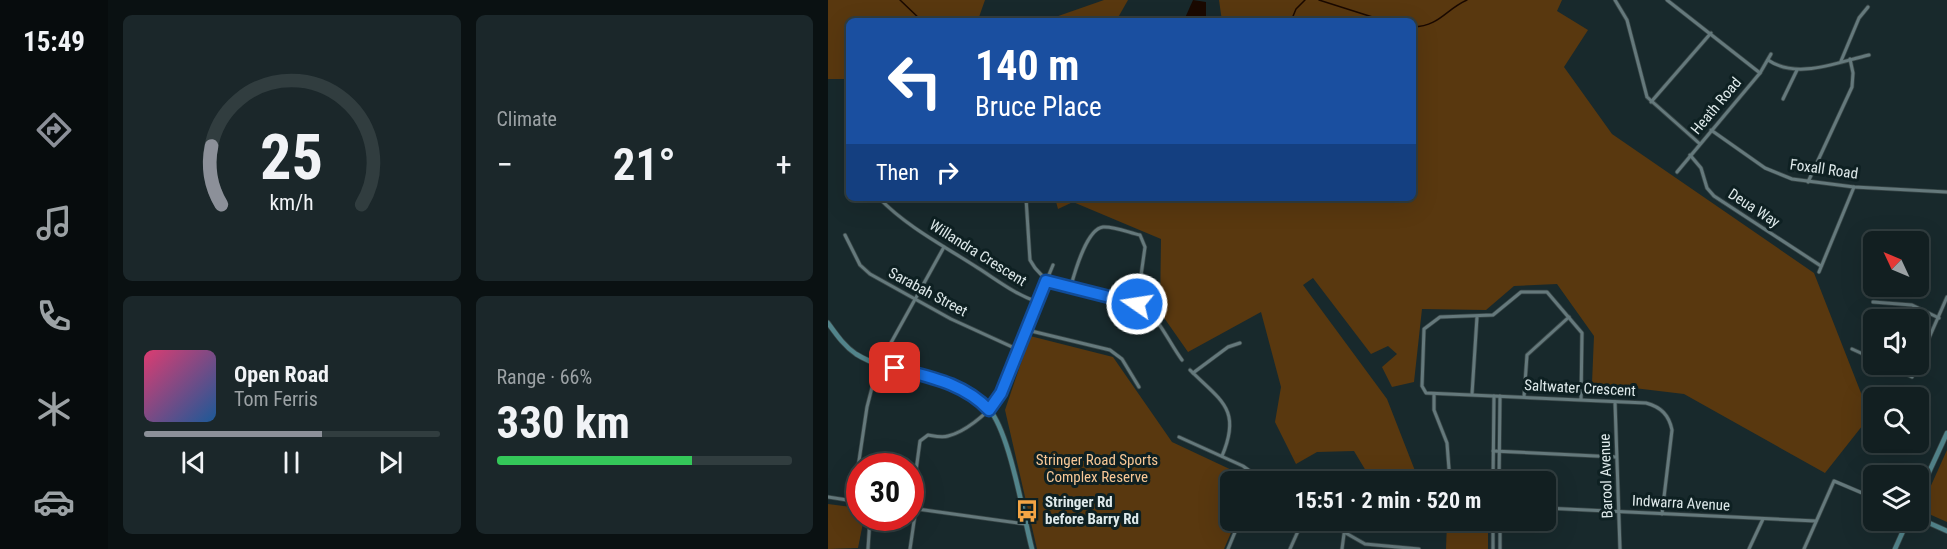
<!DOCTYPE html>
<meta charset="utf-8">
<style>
:root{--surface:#121f21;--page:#1b272a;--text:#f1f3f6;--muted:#9ca2a5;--line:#313d3f;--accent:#8c9099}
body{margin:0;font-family:"Roboto Condensed",sans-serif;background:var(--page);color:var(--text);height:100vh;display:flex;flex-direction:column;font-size:22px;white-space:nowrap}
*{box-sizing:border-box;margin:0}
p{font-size:20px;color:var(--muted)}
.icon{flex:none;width:33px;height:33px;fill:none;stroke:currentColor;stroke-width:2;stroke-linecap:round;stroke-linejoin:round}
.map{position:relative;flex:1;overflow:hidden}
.drawer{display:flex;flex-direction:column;gap:15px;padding:15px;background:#0a1112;width:720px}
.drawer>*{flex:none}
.banner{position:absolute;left:18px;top:18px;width:570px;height:183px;border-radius:9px;box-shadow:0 6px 24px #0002,0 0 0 2px var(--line);background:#1a4fa0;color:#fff;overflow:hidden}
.needle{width:39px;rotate:314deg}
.fabs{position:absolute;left:1035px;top:231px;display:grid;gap:12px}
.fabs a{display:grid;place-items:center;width:66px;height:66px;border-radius:9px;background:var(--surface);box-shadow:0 6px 24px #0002,0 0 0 2px var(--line);font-size:30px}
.speed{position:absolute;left:18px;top:453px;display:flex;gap:12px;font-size:30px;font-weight:700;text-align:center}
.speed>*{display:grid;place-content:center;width:78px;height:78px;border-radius:50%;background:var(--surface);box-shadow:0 6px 24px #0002,0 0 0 2px var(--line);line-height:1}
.speed .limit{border:9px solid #d22;background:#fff;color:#111}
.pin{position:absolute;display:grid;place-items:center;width:51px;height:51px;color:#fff;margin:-26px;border-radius:12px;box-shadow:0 3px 9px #0006}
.me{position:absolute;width:66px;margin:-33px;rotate:283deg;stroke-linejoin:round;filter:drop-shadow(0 0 4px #0008)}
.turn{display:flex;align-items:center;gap:21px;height:126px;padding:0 30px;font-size:27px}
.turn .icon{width:78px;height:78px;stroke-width:2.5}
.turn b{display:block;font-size:42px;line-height:51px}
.then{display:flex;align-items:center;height:57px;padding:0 30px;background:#0003;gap:12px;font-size:22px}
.big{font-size:45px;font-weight:700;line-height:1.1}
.drawer .widget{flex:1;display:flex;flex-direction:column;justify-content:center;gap:9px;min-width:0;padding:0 21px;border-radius:9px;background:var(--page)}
.drawer .dial{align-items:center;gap:0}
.dial svg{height:156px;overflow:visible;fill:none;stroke:var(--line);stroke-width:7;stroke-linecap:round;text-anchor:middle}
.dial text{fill:var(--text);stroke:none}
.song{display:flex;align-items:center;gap:18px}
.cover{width:72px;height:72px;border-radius:9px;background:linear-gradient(135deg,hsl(340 70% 55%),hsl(210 70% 35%))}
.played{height:6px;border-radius:3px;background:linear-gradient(90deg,var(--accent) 60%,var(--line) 60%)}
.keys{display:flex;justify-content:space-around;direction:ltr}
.heat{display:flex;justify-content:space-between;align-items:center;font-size:33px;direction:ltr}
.charge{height:9px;border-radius:4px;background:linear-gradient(90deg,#34c759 66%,var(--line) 0)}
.drawer .tiles{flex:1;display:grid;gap:15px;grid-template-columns:repeat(2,1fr)}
.trip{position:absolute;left:392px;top:471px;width:336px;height:60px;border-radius:9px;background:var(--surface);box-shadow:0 6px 24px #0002,0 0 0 2px var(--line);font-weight:700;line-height:60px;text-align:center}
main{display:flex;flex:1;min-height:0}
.tabs{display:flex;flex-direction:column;width:108px;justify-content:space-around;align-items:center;background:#070c0d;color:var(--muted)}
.tabs .icon{width:42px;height:42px}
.tabs .current{color:var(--accent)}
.tabs b{font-size:27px;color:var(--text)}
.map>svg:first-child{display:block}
.green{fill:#59380f}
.water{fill:#1a0900}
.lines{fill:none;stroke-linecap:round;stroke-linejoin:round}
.stream{stroke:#1a0900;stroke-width:1.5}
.street-casing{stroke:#384647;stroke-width:4.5}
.secondary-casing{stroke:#384647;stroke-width:6}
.street{stroke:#65797c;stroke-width:3}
.secondary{stroke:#52848b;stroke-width:4.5}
.route-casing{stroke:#114b97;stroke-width:15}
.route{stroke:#1a73e8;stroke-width:10}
.labels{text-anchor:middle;stroke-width:6;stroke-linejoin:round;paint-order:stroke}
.street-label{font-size:15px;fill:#dee9ea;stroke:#0e2022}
.park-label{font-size:15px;fill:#f8c897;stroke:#0e2022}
.poi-label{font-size:15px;font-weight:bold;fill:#dee9ea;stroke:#0e2022;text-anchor:start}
</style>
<main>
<nav class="tabs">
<b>15:49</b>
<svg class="icon current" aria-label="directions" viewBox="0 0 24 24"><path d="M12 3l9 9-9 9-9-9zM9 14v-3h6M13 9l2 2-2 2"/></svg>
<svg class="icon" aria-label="music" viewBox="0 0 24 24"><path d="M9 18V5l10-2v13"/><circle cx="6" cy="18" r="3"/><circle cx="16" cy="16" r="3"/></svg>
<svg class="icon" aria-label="phone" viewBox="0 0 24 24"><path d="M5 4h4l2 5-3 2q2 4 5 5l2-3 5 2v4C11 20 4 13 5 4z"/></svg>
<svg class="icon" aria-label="climate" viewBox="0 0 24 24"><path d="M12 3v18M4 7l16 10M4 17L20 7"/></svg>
<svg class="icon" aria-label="car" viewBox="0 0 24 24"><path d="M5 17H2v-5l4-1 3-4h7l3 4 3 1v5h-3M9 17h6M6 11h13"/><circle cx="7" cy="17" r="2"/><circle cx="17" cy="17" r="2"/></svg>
</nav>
<section class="drawer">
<div class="tiles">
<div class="widget dial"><svg viewBox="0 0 100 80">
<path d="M14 69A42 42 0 1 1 86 69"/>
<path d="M14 69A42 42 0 0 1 9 39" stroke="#8c9099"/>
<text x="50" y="56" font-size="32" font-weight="700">25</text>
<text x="50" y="72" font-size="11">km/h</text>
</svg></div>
<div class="widget"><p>Climate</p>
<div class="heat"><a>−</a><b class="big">21°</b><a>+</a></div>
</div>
<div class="widget">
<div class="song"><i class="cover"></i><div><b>Open Road</b><p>Tom Ferris</p></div></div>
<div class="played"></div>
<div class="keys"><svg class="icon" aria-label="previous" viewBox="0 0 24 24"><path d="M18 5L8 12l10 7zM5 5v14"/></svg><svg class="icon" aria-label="pause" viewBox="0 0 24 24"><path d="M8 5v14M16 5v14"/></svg><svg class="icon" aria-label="next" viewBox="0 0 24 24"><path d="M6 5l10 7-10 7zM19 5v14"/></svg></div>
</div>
<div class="widget"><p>Range · 66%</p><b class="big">330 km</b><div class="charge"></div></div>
</div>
</section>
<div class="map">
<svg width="1119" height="549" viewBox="0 0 1119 549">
<rect width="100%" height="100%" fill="#18292c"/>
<g class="green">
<polygon points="0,0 157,0 151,17 155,21 21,21 21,79 0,79"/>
<polygon points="276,0 300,0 288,21 216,21"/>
<polygon points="391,0 734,0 729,11 760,30 736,67 784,134 986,273 1042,416 997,473 856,394 764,383 766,336 729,284 686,286 658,310 594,309 586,382 564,387 554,367 569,354 560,346 543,354 485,278 475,285 559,399 591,481 544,481 526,451 489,452 468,464 447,422 453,387 433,312 360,352 332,312 333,239 245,202 230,209 227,198 585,198 585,21 394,21"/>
<polygon points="202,336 285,357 344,442 425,480 402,482 402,520 408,521 396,549 209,549 177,410"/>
<polygon points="1119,450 1119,522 1092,510"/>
<polygon points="0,504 31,508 32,518 36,518 30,548 0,549"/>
<polygon points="619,521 660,521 660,549 618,549"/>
</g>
<polygon class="water" points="365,0 378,2 378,21 361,21 357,18"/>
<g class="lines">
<g class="stream">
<polyline points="72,0 94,21"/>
<polyline points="491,0 557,21"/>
<polyline points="463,21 468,9 477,0"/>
<path d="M585 27C612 26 618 9 639 0"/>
</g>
<g class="street-casing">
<g id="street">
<polyline points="787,0 799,20 819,97 872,144"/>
<polyline points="839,0 932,73"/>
<path d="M940 60C969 80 1010 62 1041 55"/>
<polyline points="1013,61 1031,18 1040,7"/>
<polyline points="955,99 969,70"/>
<polyline points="823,102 883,33"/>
<polyline points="883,130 937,168 964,179 1026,187 1119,192"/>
<polyline points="862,155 873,168 879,188 886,196 993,266"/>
<polyline points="849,172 932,73 943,54"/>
<polyline points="980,182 1024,87 1025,73 1022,59"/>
<path d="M51 198C79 227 116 246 150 268 169 280 188 295 210 302"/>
<path d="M198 198 202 260C224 303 282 285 315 307 331 318 342 344 354 360"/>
<polyline points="17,235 32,265 42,274 123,319 191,350"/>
<polyline points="991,272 1026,187"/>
<path d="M242 289C246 275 258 229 275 227 286 226 302 233 312 235L317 247 309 304"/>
<polyline points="1045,302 1084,305 1111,318"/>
<polyline points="199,330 282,350 294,359 311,387"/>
<polyline points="1024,349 1046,359"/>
<polyline points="1090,363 1119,297"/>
<polyline points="1058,364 1084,377 1090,364"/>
<path d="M362 370C393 401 414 409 394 456"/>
<polyline points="365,373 400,347 412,343"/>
<polyline points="606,394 606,410 619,443 622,482"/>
<polyline points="644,394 649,317"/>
<polyline points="696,397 699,355 741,317"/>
<path d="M753 400 754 333 719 292H693L665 315 612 317 596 329 594 386 598 393 818 403C833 407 841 415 844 430L834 514"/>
<polyline points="787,402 792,549"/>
<polyline points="351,437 415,466 437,482"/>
<polyline points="665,451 788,457"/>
<polyline points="519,482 522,477"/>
<polyline points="665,482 666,396"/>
<polyline points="671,482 672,396"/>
<polyline points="0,497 32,502"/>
<polyline points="25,501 39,407 49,368 116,247"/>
<polyline points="82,508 198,524"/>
<path d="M83 508 92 441 100 435C106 436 114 438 120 436 137 432 157 415 168 402L225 265"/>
<polyline points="717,508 988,521"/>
<polyline points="495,520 537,544 591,549"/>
<polyline points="40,549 42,518"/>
<polyline points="82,549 88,508"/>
<polyline points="400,549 412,520"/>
<polyline points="462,549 475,520"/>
<polyline points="514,549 516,534"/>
<polyline points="665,549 665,520"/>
<polyline points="672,549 672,520"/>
<polyline points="921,549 935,519"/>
<polyline points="976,549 1006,481 1046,498"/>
</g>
</g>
<g class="secondary-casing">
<g id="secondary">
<path d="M0 323C8 334 16 346 28 354 69 380 133 369 164 413 183 441 195 514 204 549"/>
<polyline points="1090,496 1119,433"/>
<polyline points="1090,518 1119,531"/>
<polyline points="1067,549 1080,520"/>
</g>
</g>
<use href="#street" class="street"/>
<use href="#secondary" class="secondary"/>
</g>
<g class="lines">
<g class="route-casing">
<path id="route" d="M67 368C101 377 136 383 161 410L173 393 218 281 309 304"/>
</g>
<use href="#route" class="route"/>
</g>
<defs>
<g id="bus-bare" transform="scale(1.8)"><path d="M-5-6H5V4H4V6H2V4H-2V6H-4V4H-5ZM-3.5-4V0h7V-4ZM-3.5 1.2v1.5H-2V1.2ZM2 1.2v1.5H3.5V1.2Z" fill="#f4a444" stroke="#0e2022" stroke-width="2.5" paint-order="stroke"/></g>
</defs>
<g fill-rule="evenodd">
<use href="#bus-bare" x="199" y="511"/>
</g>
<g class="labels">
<g class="street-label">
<text transform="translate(888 106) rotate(-50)" y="5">Heath Road</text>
<text transform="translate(996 169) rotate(8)" y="5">Foxall Road</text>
<text transform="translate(926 208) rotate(33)" y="5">Deua Way</text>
<text transform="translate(150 253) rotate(32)" y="5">Willandra Crescent</text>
<text transform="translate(100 292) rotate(28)" y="5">Sarabah Street</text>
<text transform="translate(752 388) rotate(3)" y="5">Saltwater Crescent</text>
<text transform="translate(778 476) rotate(-92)" y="5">Barool Avenue</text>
<text transform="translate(853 503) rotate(3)" y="5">Indwarra Avenue</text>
</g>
<g class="park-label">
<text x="269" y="465">Stringer Road Sports<tspan x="269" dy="17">Complex Reserve</tspan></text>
</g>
<g class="poi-label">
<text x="217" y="507">Stringer Rd<tspan x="217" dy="17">before Barry Rd</tspan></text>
</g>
</g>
</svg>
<div class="fabs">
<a><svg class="needle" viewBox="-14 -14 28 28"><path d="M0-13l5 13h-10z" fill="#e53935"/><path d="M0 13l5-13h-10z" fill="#9ca2a5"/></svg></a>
<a><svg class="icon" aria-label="sound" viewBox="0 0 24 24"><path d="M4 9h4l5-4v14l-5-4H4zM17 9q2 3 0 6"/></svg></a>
<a><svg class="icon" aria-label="search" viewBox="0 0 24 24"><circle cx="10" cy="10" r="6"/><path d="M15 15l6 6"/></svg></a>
<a><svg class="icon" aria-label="layers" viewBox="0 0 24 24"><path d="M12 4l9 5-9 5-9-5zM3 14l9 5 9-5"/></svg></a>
</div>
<div class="speed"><div class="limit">30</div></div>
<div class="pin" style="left:67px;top:368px;background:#d93025"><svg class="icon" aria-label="arrive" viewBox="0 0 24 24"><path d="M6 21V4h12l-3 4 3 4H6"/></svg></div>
<svg class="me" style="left:309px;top:304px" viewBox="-20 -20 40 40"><circle r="17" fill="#1a73e8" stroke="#fff" stroke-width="3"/><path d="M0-11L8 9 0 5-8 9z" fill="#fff"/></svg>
<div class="trip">15:51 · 2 min · 520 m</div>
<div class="banner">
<div class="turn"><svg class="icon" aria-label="left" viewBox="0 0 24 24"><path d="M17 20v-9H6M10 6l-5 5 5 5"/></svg><div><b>140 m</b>Bruce Place</div></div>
<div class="then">Then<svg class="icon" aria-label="right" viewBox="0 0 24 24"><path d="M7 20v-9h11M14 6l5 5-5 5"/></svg></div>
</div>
</div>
</main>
